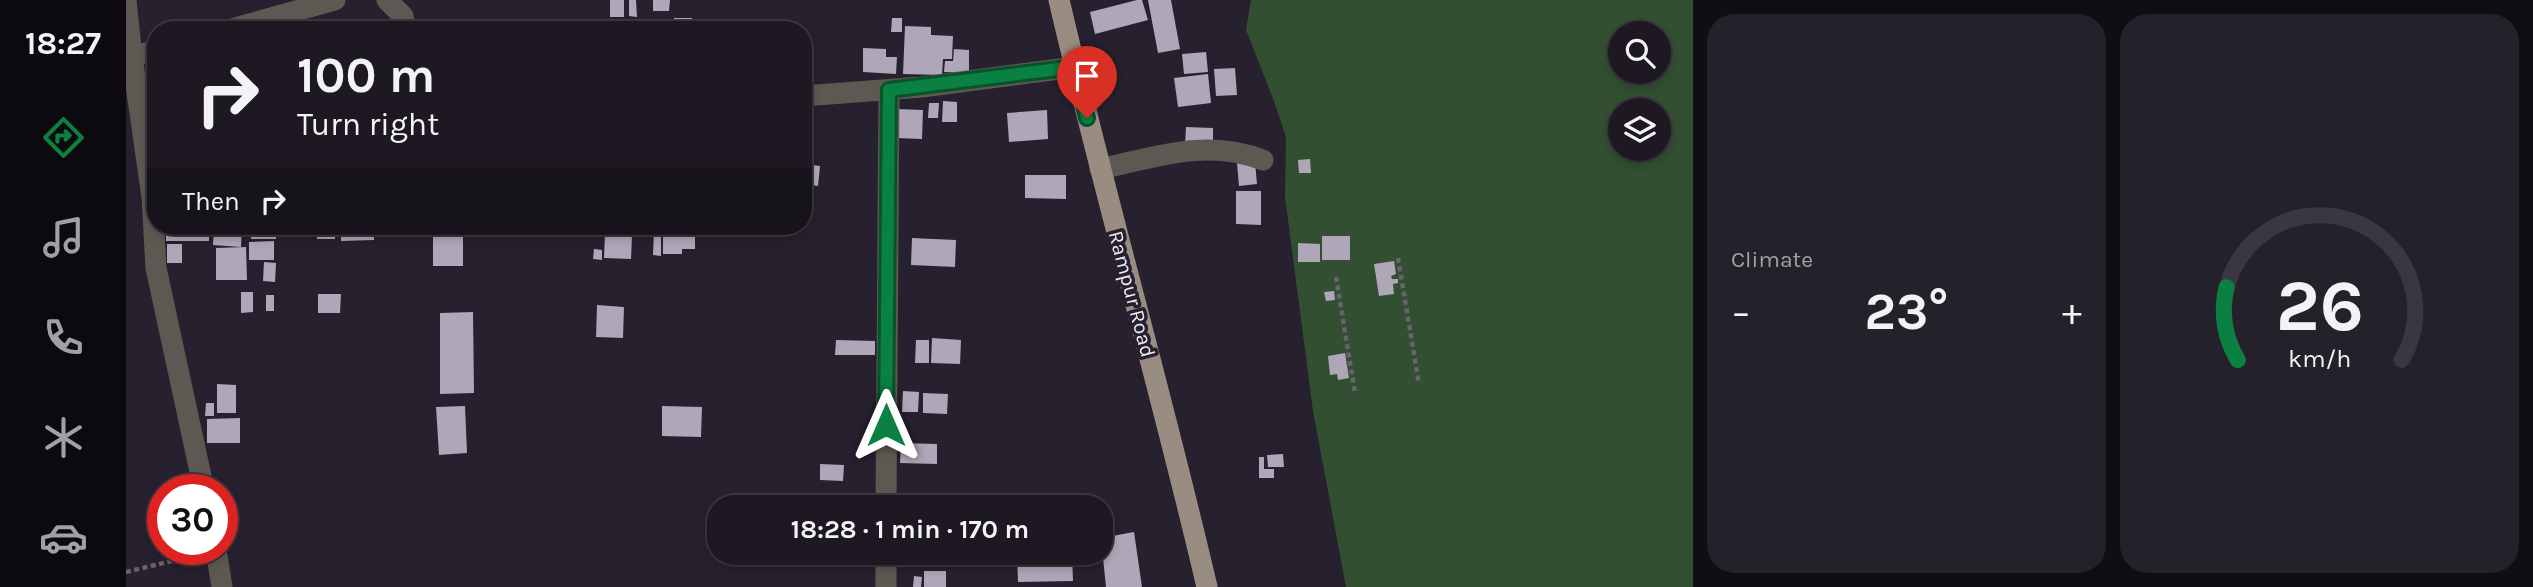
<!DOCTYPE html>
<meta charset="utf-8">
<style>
:root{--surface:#1d1822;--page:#25212a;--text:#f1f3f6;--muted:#a0a0a5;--line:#3b3740;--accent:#0b8043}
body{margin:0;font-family:Karla,sans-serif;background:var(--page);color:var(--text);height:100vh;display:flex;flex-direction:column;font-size:26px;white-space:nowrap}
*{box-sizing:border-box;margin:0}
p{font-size:23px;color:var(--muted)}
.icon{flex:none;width:38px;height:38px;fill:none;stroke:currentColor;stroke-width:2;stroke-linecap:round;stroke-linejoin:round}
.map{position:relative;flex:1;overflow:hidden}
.side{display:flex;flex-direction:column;gap:14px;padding:14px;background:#100d13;width:840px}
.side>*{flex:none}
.banner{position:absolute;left:21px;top:21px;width:665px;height:214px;border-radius:28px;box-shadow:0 4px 10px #0003,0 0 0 2px var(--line);background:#1d1822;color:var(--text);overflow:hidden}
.buttons{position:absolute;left:1482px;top:21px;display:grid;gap:14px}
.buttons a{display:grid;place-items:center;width:63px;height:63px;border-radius:50%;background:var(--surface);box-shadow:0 4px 10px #0003,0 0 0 2px var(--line);font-size:35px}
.speed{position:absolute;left:21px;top:474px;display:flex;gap:14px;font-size:35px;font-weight:700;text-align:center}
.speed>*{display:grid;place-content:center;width:91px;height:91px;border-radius:50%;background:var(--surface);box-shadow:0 4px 10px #0003,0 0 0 2px var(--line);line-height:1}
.speed .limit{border:10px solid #d22;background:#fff;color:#111}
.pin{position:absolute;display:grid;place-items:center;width:60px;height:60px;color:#fff;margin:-72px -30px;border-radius:50% 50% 50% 0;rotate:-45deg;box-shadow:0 0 7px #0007}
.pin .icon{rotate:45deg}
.me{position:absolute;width:77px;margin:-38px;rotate:0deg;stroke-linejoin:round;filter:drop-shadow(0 0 5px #0008)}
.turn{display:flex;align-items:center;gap:24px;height:147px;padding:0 35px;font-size:32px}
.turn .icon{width:91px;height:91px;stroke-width:2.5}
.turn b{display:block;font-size:49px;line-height:60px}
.then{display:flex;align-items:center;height:66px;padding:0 35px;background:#0003;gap:14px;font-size:26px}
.big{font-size:52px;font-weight:700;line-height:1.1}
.side .tile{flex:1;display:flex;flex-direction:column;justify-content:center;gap:10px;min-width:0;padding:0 24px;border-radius:28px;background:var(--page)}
.side .dial{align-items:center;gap:0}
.dial svg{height:182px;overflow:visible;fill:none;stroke:var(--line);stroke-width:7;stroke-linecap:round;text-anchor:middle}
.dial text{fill:var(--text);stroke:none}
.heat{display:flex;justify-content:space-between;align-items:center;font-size:38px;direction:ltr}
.side .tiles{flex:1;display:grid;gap:14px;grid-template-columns:repeat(2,1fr)}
.trip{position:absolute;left:581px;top:495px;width:406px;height:70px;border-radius:28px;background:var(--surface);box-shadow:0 4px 10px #0003,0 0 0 2px var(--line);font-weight:700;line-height:70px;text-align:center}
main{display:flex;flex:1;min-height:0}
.tabs{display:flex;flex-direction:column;width:126px;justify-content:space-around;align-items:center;background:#0c0a0e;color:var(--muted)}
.tabs .icon{width:49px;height:49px}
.tabs .active{color:var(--accent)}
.tabs b{font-size:32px;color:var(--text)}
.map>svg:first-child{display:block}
.green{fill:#324f31;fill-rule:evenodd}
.building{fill:#afa6b8}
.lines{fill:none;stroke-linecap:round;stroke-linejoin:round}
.path{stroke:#68626f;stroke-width:4.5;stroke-dasharray:5 3.5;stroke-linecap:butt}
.minor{stroke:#5e5852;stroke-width:21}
.major{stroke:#988d80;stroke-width:21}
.route-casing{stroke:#07532c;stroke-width:18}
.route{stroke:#0b8043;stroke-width:12}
.labels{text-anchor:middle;stroke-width:7;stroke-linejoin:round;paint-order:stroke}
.street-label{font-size:21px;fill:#efebf4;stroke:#27202e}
</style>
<main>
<nav class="tabs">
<b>18:27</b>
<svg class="icon active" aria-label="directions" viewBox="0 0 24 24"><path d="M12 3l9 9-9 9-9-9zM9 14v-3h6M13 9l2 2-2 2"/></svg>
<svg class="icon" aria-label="music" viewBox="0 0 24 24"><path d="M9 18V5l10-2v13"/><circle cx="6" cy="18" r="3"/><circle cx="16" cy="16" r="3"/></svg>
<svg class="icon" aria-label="phone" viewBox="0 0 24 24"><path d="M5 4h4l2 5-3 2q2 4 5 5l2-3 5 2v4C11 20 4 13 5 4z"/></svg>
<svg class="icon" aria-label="climate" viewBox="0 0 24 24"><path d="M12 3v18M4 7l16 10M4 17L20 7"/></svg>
<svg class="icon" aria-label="car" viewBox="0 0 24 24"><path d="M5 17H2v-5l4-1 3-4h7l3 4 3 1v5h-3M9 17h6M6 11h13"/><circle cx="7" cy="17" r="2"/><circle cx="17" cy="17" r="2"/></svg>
</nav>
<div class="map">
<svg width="1567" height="587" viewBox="0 0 1567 587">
<rect width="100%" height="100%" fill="#27202e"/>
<path class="green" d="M1125 0H1567V587H1220L1187 411 1159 197 1160 137 1148 101 1120 30ZM1494 33H1533V72H1494ZM1494 110H1533V149H1494Z"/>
<g class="building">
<rect x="484" y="0" width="14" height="17"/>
<polygon points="503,0 510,0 511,17 503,16"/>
<polygon points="527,0 544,0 543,11 527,11"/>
<polygon points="1011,0 1016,0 1022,20 969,34 964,12"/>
<polygon points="1022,0 1045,0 1054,49 1032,53"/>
<rect x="548" y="18" width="18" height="12"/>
<polygon points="766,18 776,18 776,32 765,32"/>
<polygon points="480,21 507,22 507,30 480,30"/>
<polygon points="779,26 805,27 805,35 827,36 826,59 817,59 816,75 777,74"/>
<polygon points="737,48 760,49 760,57 771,57 770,74 737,72"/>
<polygon points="828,49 843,50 843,73 818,72 819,61 827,61"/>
<polygon points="1080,52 1082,72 1058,74 1056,54"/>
<polygon points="1109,68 1111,95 1090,96 1088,69"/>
<polygon points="1082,74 1085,103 1052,107 1048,78"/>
<polygon points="817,101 831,102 831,122 816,122"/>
<polygon points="803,103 813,103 812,118 802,118"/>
<polygon points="770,109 797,110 796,139 770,138"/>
<polygon points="921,110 922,139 883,142 881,113"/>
<polygon points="1060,127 1087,128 1087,147 1059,146"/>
<polygon points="677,136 684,136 682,157 677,156"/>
<polygon points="1184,159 1185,173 1173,173 1172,160"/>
<polygon points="1129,162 1131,184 1113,186 1111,163"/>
<polygon points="677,164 694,166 692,186 677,184"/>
<polygon points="899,175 940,175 940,199 899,198"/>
<polygon points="1110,191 1135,191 1135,225 1110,224"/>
<rect x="40" y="226" width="43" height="15"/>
<polygon points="88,226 116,226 115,247 87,245"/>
<rect x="125" y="226" width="25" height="13"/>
<rect x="191" y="226" width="18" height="13"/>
<polygon points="215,226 248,226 248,240 215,241"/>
<polygon points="253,226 297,226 297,234 253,233"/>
<polygon points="310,226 346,226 346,233 310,232"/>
<polygon points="537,226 561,228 561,233 569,233 569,249 556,249 556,254 537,254"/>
<polygon points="528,231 535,232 535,256 527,255"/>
<polygon points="479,234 506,235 505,259 478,258"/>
<rect x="1196" y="236" width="28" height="24"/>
<rect x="307" y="237" width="30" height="29"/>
<polygon points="786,238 830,240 829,267 785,265"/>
<polygon points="148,241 148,260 123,260 123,242"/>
<polygon points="1172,243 1194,244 1194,262 1172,262"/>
<rect x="41" y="244" width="15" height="19"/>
<polygon points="120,247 121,280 90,280 90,248"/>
<polygon points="468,249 476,250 476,260 467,259"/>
<polygon points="1268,261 1270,274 1265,276 1266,279 1272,279 1272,283 1267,284 1268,294 1253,296 1248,264"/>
<polygon points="138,262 150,263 149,282 137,281"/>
<polygon points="1208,291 1209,300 1200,301 1198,292"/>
<polygon points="115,292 127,292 127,312 115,313"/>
<polygon points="192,294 215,294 214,313 192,313"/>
<rect x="140" y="295" width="8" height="16"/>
<polygon points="471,305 498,307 497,338 470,337"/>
<polygon points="347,312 348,393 314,394 314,313"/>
<polygon points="806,338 835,340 834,364 805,363"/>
<polygon points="710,340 749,341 749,355 709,355"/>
<polygon points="790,340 803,340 803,363 789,363"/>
<polygon points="1219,353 1223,378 1212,380 1211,374 1204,375 1202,356"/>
<polygon points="91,384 110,385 110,413 91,413"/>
<polygon points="777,391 793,392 792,412 776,412"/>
<polygon points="797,393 822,394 821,414 797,413"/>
<polygon points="80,403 88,403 88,416 79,416"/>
<polygon points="339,406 341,453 313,455 310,407"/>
<polygon points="536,406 576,407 575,437 536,436"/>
<polygon points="114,418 114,443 81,443 81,419"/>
<polygon points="775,443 811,444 811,464 774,463"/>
<polygon points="1157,454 1158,467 1142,467 1141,455"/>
<polygon points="1133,457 1138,457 1138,469 1148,469 1148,478 1133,478"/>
<polygon points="694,464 718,465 717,481 694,480"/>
<polygon points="1008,532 1016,587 980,587 975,538"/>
<polygon points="769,553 792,553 792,564 769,563"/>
<polygon points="796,553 812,553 812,561 796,560"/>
<polygon points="891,553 946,553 947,581 892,582"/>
<rect x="798" y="571" width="22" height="16"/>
<polygon points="788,576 796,577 795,587 787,587"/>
</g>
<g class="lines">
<g class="path">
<polyline points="1272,258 1293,384"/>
<polyline points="1210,277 1229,393"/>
<polyline points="0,572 71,555"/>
</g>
<g class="minor">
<polyline points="0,0 6,57 26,197 30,268 78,490"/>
<polyline points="261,0 277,16 279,30"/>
<polyline points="102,30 209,0"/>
<polyline points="6,57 30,50"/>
<polyline points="677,96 796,87 949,67"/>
<path d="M974 169C1030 157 1081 138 1137 160"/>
<polyline points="760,508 763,90"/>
<polyline points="90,550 96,587"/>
<polyline points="760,587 760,553"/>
</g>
<path class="major" d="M933 0C979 197 1035 390 1081 587"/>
</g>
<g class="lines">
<g class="route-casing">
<polyline id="route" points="760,425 763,90 949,67 961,118"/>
</g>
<use href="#route" class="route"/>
</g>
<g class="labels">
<g class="street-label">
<text transform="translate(1006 294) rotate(75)" y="7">Rampur Road</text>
</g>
</g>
</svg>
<div class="buttons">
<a><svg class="icon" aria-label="search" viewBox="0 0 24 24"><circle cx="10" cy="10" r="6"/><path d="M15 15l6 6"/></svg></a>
<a><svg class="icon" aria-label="layers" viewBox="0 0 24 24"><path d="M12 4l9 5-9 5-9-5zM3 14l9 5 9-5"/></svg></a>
</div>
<div class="speed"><div class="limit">30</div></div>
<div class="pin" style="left:961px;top:118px;background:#d93025"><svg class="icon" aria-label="arrive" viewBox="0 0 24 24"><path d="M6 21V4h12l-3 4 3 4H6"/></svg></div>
<svg class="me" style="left:760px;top:425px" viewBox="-20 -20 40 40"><path d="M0-17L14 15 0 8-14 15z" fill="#0b8043" stroke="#fff" stroke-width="4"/></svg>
<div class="trip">18:28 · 1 min · 170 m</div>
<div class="banner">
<div class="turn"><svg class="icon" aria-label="right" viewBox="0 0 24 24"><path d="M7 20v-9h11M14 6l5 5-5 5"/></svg><div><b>100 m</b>Turn right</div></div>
<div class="then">Then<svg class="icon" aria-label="right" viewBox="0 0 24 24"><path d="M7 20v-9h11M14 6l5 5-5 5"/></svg></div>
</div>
</div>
<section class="side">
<div class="tiles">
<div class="tile"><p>Climate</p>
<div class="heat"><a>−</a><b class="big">23°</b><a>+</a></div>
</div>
<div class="tile dial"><svg viewBox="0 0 100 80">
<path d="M14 69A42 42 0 1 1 86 69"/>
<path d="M14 69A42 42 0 0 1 9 37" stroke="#0b8043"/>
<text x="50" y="56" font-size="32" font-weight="700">26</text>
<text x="50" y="72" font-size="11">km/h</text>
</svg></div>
</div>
</section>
</main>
